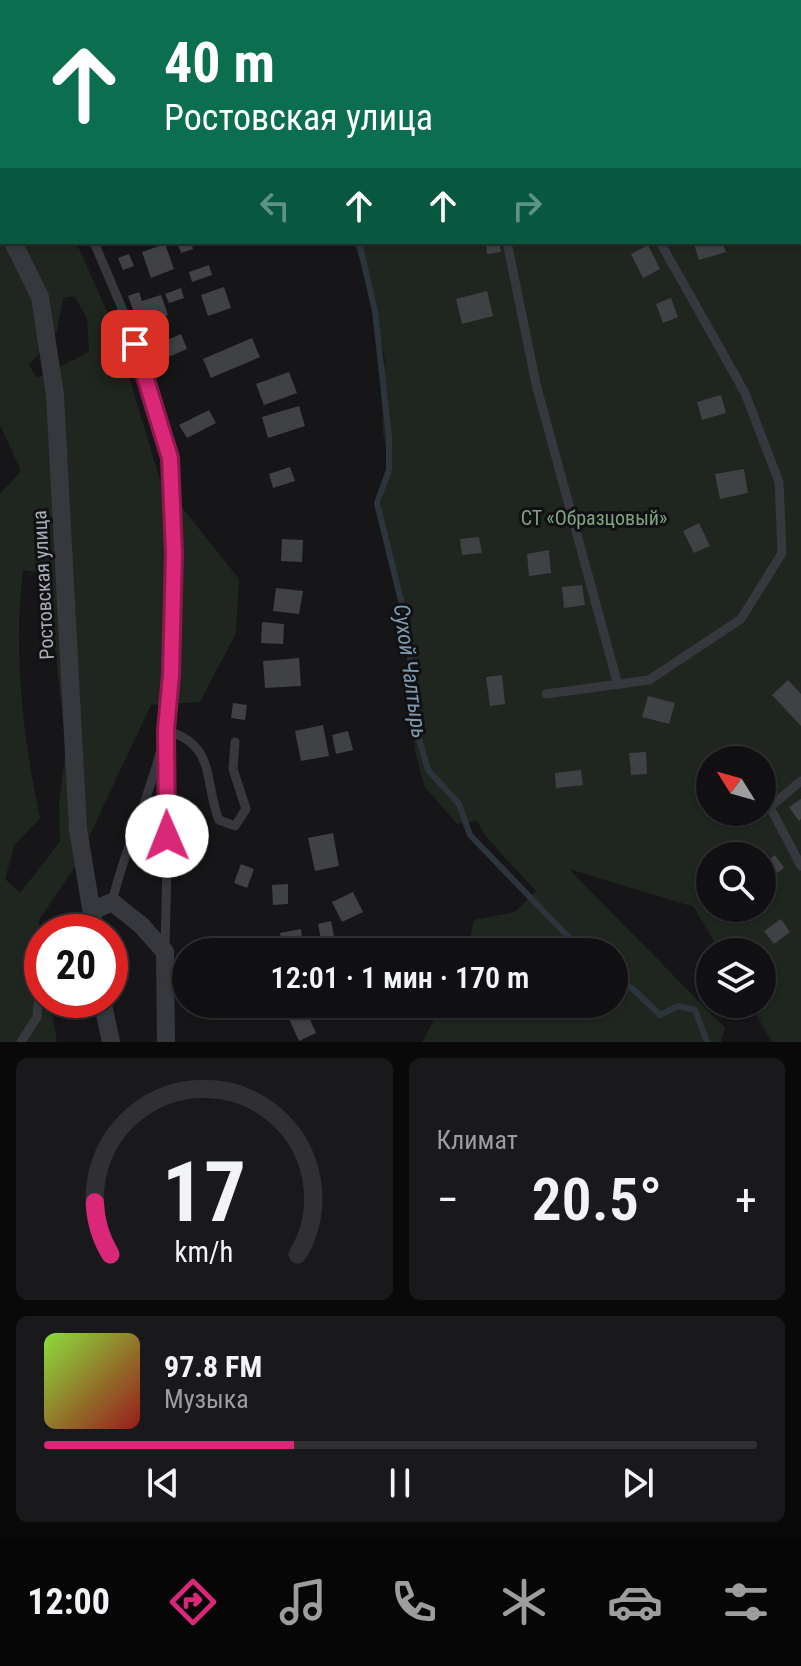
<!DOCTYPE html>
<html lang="ru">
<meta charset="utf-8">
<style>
:root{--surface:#101012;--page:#19191b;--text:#f1f3f6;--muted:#9c9d9f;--line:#303032;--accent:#db2777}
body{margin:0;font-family:"Roboto Condensed",sans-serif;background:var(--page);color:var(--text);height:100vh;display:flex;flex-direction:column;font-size:30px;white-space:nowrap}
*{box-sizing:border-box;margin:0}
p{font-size:26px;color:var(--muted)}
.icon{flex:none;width:44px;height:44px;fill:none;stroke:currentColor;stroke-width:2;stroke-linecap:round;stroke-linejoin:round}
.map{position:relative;height:1042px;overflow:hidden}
.drawer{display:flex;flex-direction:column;gap:16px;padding:16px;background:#09090a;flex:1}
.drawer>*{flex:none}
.top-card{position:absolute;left:0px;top:0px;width:802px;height:244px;box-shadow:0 2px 6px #0004,0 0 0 2px var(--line);background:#0b6e4f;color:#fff;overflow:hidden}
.needle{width:52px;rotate:307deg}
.buttons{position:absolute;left:696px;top:746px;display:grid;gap:16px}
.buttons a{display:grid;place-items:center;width:80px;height:80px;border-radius:50%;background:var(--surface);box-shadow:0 2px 6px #0004,0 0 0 2px var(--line);font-size:40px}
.speed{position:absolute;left:24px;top:914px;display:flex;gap:16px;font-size:40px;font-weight:700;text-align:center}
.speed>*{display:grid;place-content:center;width:104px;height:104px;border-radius:50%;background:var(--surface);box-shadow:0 2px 6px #0004,0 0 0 2px var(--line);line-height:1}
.speed .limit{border:12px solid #d22;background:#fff;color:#111}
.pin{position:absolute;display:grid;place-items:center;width:68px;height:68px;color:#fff;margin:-34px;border-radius:16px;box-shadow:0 4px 12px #0006}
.me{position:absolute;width:88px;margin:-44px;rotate:359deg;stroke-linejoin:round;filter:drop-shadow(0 0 6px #0008)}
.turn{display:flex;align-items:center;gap:28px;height:168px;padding:0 32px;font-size:36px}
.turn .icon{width:104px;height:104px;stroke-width:2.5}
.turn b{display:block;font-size:56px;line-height:68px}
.lanes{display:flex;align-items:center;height:76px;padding:0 32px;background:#0003;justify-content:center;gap:40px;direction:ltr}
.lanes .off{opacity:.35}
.big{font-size:60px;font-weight:600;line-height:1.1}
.drawer .tile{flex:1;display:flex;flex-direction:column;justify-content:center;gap:12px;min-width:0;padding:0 28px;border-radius:12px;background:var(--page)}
.drawer .dial{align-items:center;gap:0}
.dial svg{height:208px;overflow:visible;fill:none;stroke:var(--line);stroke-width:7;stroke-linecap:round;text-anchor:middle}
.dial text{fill:var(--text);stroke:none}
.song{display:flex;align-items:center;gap:24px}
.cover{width:96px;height:96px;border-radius:12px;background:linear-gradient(135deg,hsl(90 70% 55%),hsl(0 70% 35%))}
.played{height:8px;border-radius:4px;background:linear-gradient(90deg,var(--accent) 35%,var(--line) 35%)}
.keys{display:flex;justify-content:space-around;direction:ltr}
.heat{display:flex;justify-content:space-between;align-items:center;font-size:44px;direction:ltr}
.drawer .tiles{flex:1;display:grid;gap:16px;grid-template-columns:1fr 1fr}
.tile:last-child{grid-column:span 2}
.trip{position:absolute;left:172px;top:938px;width:456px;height:80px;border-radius:40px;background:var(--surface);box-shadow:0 2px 6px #0004,0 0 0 2px var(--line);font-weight:600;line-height:80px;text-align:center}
.dock{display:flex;height:128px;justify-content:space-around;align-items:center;background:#060607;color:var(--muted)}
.dock .icon{width:56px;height:56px}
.dock .current{color:var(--accent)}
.dock b{font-size:36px;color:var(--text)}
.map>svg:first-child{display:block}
.green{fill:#1e261f;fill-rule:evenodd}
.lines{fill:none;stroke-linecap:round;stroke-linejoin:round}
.stream{stroke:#2c353c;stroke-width:6}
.building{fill:#404145}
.lane{stroke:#37383d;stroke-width:9}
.street{stroke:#37383d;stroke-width:18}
.route-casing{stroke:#8e194d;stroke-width:20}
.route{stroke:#db2777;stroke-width:14}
.labels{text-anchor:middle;stroke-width:6;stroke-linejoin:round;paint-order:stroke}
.park-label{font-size:20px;fill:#7fa381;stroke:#111113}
.street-label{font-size:20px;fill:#a8adb8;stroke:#111113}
.water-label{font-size:22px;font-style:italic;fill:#7f9bb3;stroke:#111113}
</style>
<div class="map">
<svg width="801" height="1042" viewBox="0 0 801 1042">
<rect width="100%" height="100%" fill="#161618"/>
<g class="green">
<path d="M306 0H801V1042H772L750 1004H762V952H720L694 907 569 869 725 1028 721 1042H422L437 1015 449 1004H614V952H467L474 920 515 912 536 891 486 837 477 821 457 824 425 787 416 756 409 704 412 691 408 644 400 624 397 589 386 554 380 508 390 467 383 433 381 382 385 360 367 279 353 242H800V2ZM710 760H762V812H710ZM710 856H762V908H710Z"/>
<path d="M0 127 2 242H76L114 327 160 480 239 579 236 633 200 702 151 705 74 868 39 920 42 1000H50L57 1042H0V494L21 471 0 425ZM74 296 87 318 89 352 37 378 29 365 57 331 63 298ZM23 570 47 574 66 749 59 803 60 842 20 893 5 879 14 846 40 818C23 738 13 652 23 570Z"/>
</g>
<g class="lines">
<g class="stream">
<polyline points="312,2 312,0"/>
<polyline points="359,242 375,311 389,437 389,470 377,503 409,633 413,718 428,770 459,804 470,835 583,952"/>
<polyline points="614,980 632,988 660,1015 678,1006 695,1010 707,1042"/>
</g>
</g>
<g class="building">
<polygon points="177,242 191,242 193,249 181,253"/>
<polygon points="486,242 499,242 501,252 487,254"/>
<polygon points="701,242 722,242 726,252 699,260 694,244"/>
<polygon points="165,244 174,269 151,278 142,252"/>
<polygon points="648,245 660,269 643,278 631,254"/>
<polygon points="129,254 134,266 123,270 118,258"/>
<polygon points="209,265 212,275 192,282 189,272"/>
<polygon points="224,287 231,308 208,316 201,295"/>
<polygon points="181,288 184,298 169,303 165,294"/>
<polygon points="487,291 493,316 462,324 456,299"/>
<polygon points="139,292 142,301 161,295 168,315 139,326 128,296"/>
<polygon points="671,298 678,317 663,323 656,304"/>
<polygon points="181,334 187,349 166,358 160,343"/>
<polygon points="252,338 260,357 211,378 203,359"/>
<polygon points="289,372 297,393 264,405 256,384"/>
<polygon points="721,395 726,413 702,420 697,402"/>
<polygon points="299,406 305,426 268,438 262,417"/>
<polygon points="209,410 216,423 187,438 179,425"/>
<polygon points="290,467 295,481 273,488 269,474"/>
<polygon points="744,469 748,493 720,499 715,474"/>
<polygon points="699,523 710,546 694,553 683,531"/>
<polygon points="479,537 482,553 462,555 460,539"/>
<polygon points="282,539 303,540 302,562 281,561"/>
<polygon points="549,550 551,573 529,576 527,554"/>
<polygon points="582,585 585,605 564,608 562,587"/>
<polygon points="276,588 303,591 299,614 273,611"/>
<polygon points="262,622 284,624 283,644 261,643"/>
<polygon points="299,658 301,686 265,688 263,661"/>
<polygon points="502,675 505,704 490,706 486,677"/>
<polygon points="788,680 801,694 801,726 772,695"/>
<polygon points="648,696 675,703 669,724 642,717"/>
<polygon points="233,703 247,705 245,720 231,718"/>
<polygon points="323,725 329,756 301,761 295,731"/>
<polygon points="348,731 353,750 336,754 332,735"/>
<polygon points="646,752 647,774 631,775 629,753"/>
<polygon points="581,770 583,785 556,788 555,773"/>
<polygon points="801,799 801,819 799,821 789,807"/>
<polygon points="333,833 339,866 315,871 308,838"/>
<polygon points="775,855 784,868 762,884 762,864"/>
<polygon points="241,864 254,869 247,888 234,883"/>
<polygon points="288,884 288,904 273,905 272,885"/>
<polygon points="353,892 363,912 342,922 332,902"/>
<polygon points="781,919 790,932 774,944 764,931"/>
<polygon points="331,921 336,946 323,949 318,924"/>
<polygon points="301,929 304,952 283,952 280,933"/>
<polygon points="306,1011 316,1033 299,1041 289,1019"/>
</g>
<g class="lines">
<g class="lane">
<polyline points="2,0 3,2"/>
<polyline points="470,0 470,2"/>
<polyline points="490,0 491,2"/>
<polyline points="691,0 692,2"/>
<polyline points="783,2 787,0"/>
<path d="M94 242C120 305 162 393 170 460 176 512 173 566 172 618 171 656 173 696 165 734 152 792 126 844 112 902"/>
<polyline points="507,242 536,384 618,685"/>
<polyline points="546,694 649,680 741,619 782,553 779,482 745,393 660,242"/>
<polyline points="801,781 770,807 801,866"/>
<polyline points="138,818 167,862 165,950"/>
<path d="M167 862 166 730C217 746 203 779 219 820L235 826 246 809 233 769 235 742"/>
<polyline points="66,932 92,912"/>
<polyline points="21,1042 37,1017 42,951"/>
</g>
<g class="street">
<polyline points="0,227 2,229"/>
<polyline points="13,242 40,297 55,395 78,829 95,932"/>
<polyline points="92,911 112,902 141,925 165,952 166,1042"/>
<polyline points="102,1000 111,1042"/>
</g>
</g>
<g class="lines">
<g class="route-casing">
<polyline id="route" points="135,344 170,458 174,553 171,675 166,730 167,836"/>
</g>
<use href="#route" class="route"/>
</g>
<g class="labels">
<g class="park-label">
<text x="594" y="525">СТ «Образцовый»</text>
</g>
<g class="street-label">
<text transform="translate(43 585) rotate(-93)" y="7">Ростовская улица</text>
</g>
<g class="water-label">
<text transform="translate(411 671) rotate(82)" y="8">Сухой Чалтырь</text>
</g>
</g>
</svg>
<div class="buttons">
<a><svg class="needle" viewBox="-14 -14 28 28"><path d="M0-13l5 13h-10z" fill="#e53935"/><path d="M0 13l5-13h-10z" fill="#9c9d9f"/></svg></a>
<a><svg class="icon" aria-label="search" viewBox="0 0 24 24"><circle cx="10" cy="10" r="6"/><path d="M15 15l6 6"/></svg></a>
<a><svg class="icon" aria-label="layers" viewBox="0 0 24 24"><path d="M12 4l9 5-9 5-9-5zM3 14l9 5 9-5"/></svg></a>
</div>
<div class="speed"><div class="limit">20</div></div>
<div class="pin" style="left:135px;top:344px;background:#d93025"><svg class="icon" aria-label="arrive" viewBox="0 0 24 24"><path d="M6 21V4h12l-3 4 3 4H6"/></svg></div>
<svg class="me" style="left:167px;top:836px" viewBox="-20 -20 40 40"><circle r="19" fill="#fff"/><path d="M0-13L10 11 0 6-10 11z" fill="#db2777"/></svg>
<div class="trip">12:01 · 1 мин · 170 m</div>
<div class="top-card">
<div class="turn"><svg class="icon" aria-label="ahead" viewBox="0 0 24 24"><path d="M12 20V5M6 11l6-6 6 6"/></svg><div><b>40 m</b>Ростовская улица</div></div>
<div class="lanes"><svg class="icon off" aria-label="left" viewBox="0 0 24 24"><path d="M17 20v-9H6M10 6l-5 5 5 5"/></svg><svg class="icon" aria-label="ahead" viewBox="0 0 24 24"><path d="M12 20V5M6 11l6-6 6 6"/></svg><svg class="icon" aria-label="ahead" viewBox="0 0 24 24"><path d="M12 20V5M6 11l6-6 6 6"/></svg><svg class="icon off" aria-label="right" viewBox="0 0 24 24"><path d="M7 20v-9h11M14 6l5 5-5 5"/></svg></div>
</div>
</div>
<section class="drawer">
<div class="tiles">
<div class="tile dial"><svg viewBox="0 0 100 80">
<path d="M14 69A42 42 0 1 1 86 69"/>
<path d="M14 69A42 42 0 0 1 8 49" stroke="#db2777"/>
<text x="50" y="56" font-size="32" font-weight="700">17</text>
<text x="50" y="72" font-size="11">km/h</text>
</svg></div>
<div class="tile"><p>Климат</p>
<div class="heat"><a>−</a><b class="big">20.5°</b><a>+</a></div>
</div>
<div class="tile">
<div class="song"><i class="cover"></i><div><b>97.8 FM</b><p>Музыка</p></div></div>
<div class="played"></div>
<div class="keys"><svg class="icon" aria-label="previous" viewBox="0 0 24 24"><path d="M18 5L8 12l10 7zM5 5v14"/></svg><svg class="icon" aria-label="pause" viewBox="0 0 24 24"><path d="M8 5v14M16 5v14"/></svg><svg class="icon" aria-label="next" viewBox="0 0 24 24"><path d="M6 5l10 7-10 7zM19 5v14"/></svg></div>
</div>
</div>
</section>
<nav class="dock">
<b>12:00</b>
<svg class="icon current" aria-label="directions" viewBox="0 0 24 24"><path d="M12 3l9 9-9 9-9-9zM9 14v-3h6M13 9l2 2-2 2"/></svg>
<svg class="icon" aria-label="music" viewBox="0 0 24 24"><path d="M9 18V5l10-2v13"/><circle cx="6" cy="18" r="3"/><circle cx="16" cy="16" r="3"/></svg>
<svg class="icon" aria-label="phone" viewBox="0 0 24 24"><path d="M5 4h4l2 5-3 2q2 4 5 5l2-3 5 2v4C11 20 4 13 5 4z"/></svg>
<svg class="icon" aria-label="climate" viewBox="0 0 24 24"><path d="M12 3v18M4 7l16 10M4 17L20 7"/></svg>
<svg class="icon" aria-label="car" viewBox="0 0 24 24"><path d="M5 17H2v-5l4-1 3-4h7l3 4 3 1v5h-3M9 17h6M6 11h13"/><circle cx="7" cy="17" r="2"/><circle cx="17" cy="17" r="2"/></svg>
<svg class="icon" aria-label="filters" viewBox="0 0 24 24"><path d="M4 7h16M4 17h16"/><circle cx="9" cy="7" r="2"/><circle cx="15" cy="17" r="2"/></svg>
</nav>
